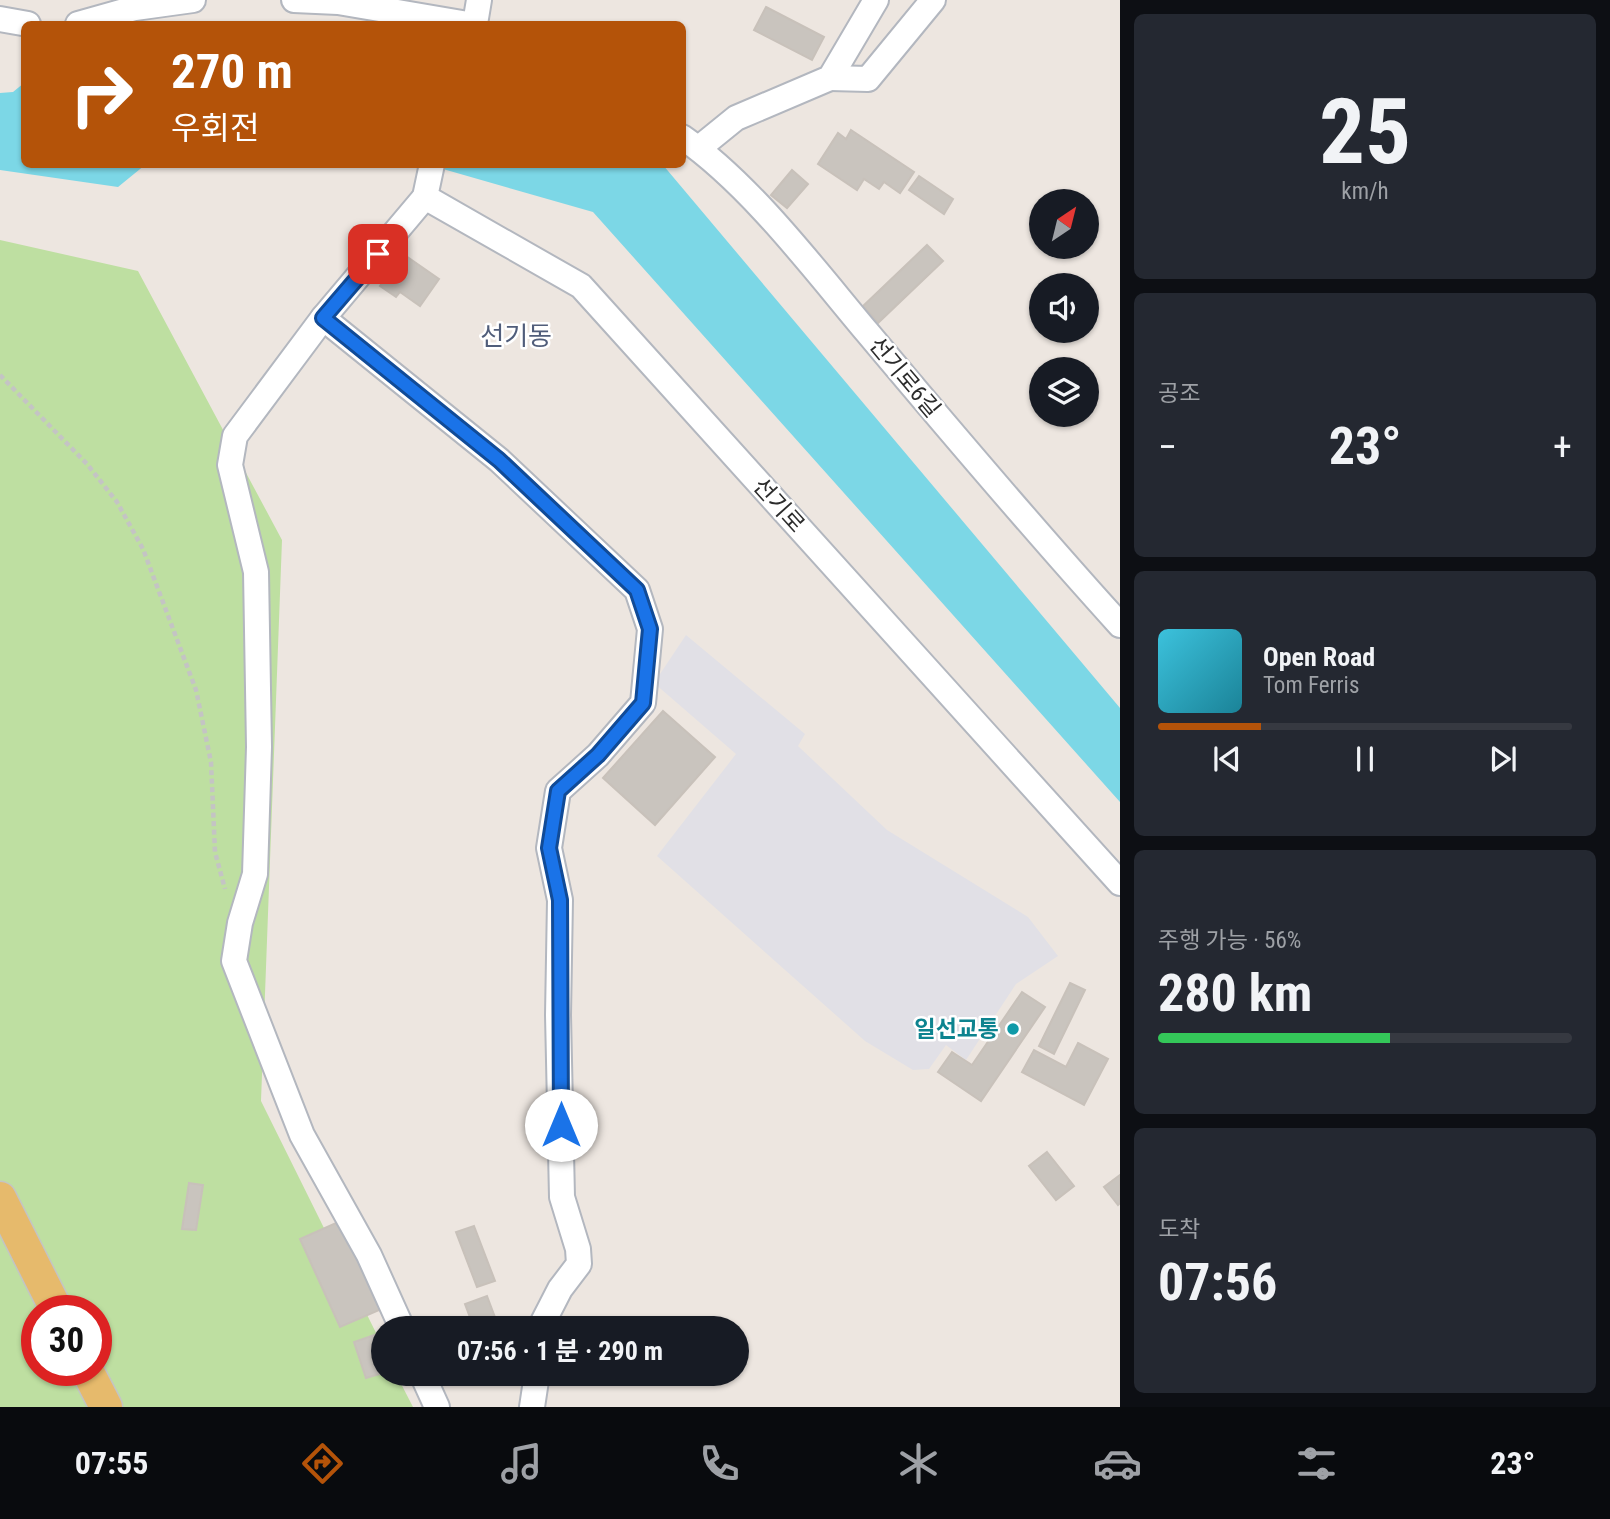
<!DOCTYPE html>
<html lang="ko">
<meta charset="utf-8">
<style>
:root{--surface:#171b24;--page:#242831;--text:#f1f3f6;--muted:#9ea1a6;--line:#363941;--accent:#b45309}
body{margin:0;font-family:"Roboto Condensed","Noto Sans KR",sans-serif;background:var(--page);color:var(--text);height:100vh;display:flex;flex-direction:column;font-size:26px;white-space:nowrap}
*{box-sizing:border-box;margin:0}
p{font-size:23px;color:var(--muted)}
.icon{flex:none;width:38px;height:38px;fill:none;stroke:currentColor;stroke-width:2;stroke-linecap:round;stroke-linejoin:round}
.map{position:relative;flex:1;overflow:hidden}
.sheet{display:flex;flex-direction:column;gap:14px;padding:14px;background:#0d0f14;width:490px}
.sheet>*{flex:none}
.banner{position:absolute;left:21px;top:21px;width:665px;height:147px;border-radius:10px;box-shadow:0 2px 5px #0004;background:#b45309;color:#fff;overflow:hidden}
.needle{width:46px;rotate:35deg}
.buttons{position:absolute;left:1029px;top:189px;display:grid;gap:14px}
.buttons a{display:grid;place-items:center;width:70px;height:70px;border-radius:50%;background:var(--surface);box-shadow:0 2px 5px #0004;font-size:35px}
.speed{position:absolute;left:21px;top:1295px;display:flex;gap:14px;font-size:35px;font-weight:700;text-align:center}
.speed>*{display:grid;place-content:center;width:91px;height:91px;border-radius:50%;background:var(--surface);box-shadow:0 2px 5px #0004;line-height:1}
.speed .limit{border:10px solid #d22;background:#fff;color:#111}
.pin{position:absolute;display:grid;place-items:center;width:60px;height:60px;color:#fff;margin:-30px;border-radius:14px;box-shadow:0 4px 10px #0006}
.me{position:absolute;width:77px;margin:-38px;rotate:0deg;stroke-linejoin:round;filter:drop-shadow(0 0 5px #0008)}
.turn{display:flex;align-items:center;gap:24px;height:147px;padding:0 35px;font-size:32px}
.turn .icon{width:91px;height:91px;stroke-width:2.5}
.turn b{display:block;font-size:49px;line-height:60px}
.big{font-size:52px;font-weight:700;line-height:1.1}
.sheet .tile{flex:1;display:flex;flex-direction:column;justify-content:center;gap:10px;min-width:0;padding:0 24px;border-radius:10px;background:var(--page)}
.sheet .dial{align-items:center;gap:0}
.dial b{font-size:91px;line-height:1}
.song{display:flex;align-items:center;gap:21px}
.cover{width:84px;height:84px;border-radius:10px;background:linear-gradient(135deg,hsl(190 70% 55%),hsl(190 70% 35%))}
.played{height:7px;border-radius:4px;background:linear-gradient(90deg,var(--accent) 25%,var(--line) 25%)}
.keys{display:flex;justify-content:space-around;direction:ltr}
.heat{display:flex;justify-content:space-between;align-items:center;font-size:38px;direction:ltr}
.charge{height:10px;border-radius:5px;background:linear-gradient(90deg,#34c759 56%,var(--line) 0)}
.trip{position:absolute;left:371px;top:1316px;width:378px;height:70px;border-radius:35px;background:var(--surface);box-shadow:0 2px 5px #0004;font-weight:700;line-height:70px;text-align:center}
.dock{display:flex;height:112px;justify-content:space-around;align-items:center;background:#090b0e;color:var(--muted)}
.dock .icon{width:49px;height:49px}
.dock .selected{color:var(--accent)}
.dock b{font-size:32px;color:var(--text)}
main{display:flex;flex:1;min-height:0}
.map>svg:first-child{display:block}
.industrial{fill:#e1e0e6}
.green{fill:#bedfa1;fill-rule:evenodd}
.water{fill:#7cd7e6}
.building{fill:#c9c4be;stroke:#c8c1ba;stroke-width:2}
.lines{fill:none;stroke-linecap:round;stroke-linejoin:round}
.minor-casing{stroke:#b3b7bf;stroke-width:28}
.major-casing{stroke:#c4c4c4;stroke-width:35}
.path{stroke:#c4c4c4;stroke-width:4.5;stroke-dasharray:5 3.5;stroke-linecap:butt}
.minor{stroke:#fff;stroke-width:24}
.major{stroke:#e6ba6c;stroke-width:32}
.route-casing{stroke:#114b97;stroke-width:18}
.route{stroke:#1a73e8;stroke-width:12}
.culture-dot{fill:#0f9aa8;stroke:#fff;stroke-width:2.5}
.labels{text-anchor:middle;stroke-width:5;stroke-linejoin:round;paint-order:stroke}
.street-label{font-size:23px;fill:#2c2c2c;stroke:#fff}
.culture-label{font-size:23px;font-weight:bold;fill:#0d838f;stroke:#fff;text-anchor:end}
.quarter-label{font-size:26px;fill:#505d7a;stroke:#fff}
</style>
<main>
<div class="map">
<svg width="1120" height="1407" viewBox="0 0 1120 1407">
<rect width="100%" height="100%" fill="#ede6e0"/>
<polygon class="industrial" points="686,635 805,734 798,746 887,830 1028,917 1058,956 1016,984 966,1060 946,1045 929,1069 913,1070 865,1041 657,856 736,754 654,683"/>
<path class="green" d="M0 240 138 271 282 540 261 1101 383 1347V1374H396L413 1407H0ZM37 1311H96V1370H37Z"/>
<g class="water">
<polygon points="24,83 24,164 145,165 118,187 0,170 0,93 13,92"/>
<polygon points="429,165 663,165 1120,708 1120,802 593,212"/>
</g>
<g class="building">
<polygon points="766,7 824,37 812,60 754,30"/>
<polygon points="851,130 914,172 900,193 884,182 879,189 864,179 857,190 818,164 838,133 846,139"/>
<polygon points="792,170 808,184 787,208 771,195"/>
<polygon points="919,176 953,199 944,214 909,190"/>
<polygon points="927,245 943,261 878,323 863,306"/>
<polygon points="403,254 439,279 420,306 400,292 396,297 380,286"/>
<polygon points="663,711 715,757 655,825 603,778"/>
<polygon points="1070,983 1085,990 1054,1054 1039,1046"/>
<polygon points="1022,992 1045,1007 981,1101 938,1072 952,1052 972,1065"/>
<polygon points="1078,1043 1108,1059 1084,1105 1022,1072 1034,1050 1066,1067"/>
<polygon points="1047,1152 1074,1186 1056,1200 1029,1166"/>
<polygon points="1120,1175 1120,1203 1118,1205 1104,1187"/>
<polygon points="189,1183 203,1185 196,1230 182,1229"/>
<polygon points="345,1219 386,1307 340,1327 300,1239"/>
<polygon points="474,1226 495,1281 477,1287 456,1232"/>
<polygon points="487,1296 499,1328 474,1328 465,1304"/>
<polygon points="383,1332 383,1373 366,1378 354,1342"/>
</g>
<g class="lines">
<g class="minor-casing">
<g id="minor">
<polyline points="294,0 338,2 468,24"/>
<polyline points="0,19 28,24"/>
<polyline points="78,24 135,8 193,0"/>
<polyline points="475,24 479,0"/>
<polyline points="830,78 868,79 933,0"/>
<path d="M682 137C750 184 814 269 867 332 950 431 1033 529 1120 625"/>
<polyline points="699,148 736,118 830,78 876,0"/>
<polyline points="432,164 425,197 581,286 1120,883"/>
<polyline points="323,318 499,460 637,590 650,629 643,703 598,755 558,791 549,848 560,900 558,1015 562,1197 578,1249 579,1264 560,1289 540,1328"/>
<polyline points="402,1328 369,1255 302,1135 234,961 240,923 255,874 259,747 256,572 230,465 235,436 323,318 425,197"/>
<polyline points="422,1374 437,1407"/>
<polyline points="532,1407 537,1374"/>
</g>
</g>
<g class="major-casing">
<g id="major">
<polyline points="0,1198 57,1311"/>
<polyline points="87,1370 106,1407"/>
</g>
</g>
<polyline class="path" points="0,375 87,464 117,502 143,549 196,690 211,762 215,852 225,889"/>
<use href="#minor" class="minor"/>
<use href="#major" class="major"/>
</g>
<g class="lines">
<g class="route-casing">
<polyline id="route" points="378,254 323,318 499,460 637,590 650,629 643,703 598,755 558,791 549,848 560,900 561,1125"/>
</g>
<use href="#route" class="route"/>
</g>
<circle class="culture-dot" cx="1013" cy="1029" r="7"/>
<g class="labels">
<g class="street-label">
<text transform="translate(905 377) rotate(50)" y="8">선기로6길</text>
<text transform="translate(779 505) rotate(48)" y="8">선기로</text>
</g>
<g class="culture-label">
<text x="999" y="1037">일선교통</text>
</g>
<g class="quarter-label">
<text x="516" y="345">선기동</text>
</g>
</g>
</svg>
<div class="buttons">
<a><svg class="needle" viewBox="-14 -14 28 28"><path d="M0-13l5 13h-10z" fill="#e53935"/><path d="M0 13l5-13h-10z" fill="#9ea1a6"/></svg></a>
<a><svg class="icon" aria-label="sound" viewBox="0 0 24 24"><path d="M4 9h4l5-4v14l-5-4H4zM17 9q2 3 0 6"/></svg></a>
<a><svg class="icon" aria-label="layers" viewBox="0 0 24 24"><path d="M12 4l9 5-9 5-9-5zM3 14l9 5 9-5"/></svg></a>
</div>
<div class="speed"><div class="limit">30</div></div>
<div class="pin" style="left:378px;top:254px;background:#d93025"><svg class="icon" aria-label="arrive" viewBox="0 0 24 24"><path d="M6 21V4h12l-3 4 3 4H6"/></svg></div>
<svg class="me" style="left:561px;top:1125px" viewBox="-20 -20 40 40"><circle r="19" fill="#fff"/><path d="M0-13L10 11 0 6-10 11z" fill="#1a73e8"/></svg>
<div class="trip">07:56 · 1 분 · 290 m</div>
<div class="banner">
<div class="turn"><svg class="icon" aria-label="right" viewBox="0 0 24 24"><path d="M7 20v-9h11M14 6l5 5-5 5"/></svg><div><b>270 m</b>우회전</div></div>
</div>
</div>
<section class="sheet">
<div class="tile dial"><b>25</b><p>km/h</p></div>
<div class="tile"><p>공조</p>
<div class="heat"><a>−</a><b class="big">23°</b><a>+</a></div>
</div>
<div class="tile">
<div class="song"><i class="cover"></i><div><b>Open Road</b><p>Tom Ferris</p></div></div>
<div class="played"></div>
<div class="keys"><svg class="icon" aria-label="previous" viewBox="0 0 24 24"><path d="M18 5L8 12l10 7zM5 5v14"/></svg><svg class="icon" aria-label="pause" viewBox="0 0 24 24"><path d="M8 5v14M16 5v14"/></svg><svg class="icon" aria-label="next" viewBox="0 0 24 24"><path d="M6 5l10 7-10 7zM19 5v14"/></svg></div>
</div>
<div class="tile"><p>주행 가능 · 56%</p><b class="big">280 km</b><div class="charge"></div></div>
<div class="tile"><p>도착</p><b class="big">07:56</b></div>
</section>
</main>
<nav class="dock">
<b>07:55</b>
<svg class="icon selected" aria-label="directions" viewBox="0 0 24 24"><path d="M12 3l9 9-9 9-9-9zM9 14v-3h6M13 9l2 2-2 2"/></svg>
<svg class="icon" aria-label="music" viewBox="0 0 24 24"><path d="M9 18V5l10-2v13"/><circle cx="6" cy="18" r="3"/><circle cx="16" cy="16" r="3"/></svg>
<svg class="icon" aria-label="phone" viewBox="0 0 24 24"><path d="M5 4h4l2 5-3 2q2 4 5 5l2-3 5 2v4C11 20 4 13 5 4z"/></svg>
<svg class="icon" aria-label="climate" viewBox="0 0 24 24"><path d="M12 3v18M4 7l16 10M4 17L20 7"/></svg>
<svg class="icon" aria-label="car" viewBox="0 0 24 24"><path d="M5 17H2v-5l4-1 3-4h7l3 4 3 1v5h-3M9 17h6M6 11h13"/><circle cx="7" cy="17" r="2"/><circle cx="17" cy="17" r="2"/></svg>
<svg class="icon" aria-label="filters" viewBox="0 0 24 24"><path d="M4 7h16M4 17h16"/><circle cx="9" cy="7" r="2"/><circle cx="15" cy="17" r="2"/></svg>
<b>23°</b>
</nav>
